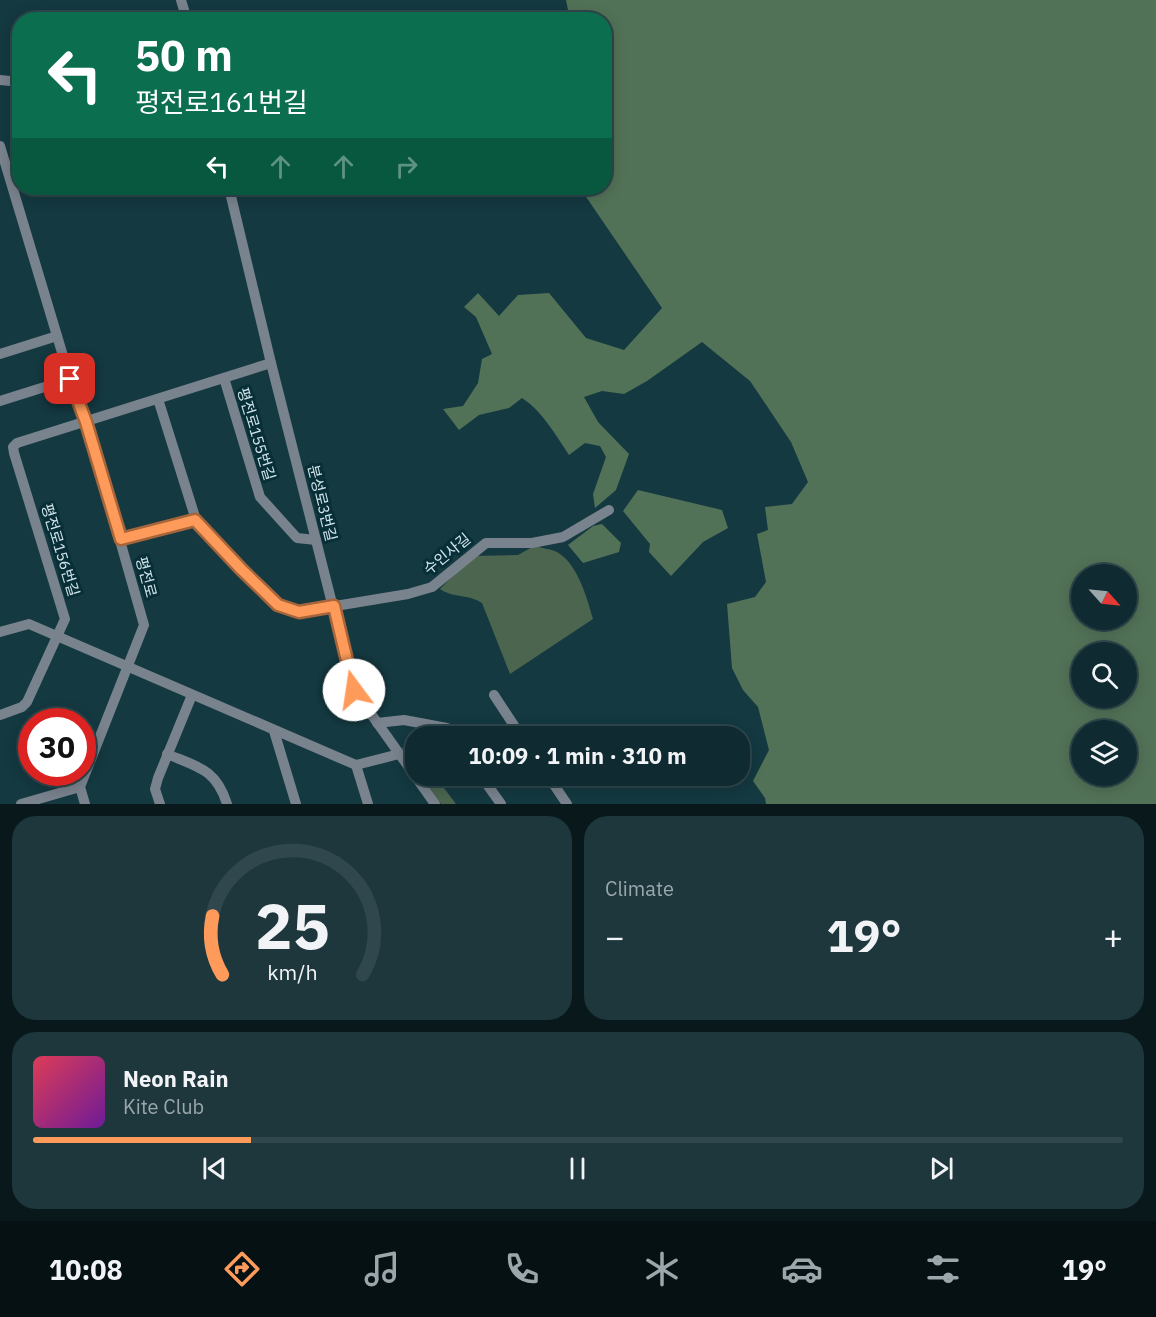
<!DOCTYPE html>
<meta charset="utf-8">
<style>
:root{--surface:#0f2b31;--page:#1d373d;--text:#f1f3f6;--muted:#9ba7ab;--line:#2f474d;--accent:#ff9b5a}
body{margin:0;font-family:"IBM Plex Sans","Noto Sans KR",sans-serif;background:var(--page);color:var(--text);height:100vh;display:flex;flex-direction:column;font-size:22px;white-space:nowrap}
*{box-sizing:border-box;margin:0}
p{font-size:20px;color:var(--muted)}
.icon{flex:none;width:33px;height:33px;fill:none;stroke:currentColor;stroke-width:2;stroke-linecap:round;stroke-linejoin:round}
.map{position:relative;height:804px;overflow:hidden}
.panel{display:flex;flex-direction:column;gap:12px;padding:12px;background:#08181b;flex:1}
.panel>*{flex:none}
.banner{position:absolute;left:12px;top:12px;width:600px;height:183px;border-radius:24px;box-shadow:0 3px 15px #0003,0 0 0 2px var(--line);background:#0b6e4f;color:#fff;overflow:hidden}
.needle{width:39px;rotate:117deg}
.tools{position:absolute;left:1071px;top:564px;display:grid;gap:12px}
.tools a{display:grid;place-items:center;width:66px;height:66px;border-radius:50%;background:var(--surface);box-shadow:0 3px 15px #0003,0 0 0 2px var(--line);font-size:30px}
.speed{position:absolute;left:18px;top:708px;display:flex;gap:12px;font-size:30px;font-weight:700;text-align:center}
.speed>*{display:grid;place-content:center;width:78px;height:78px;border-radius:50%;background:var(--surface);box-shadow:0 3px 15px #0003,0 0 0 2px var(--line);line-height:1}
.speed .limit{border:9px solid #d22;background:#fff;color:#111}
.pin{position:absolute;display:grid;place-items:center;width:51px;height:51px;color:#fff;margin:-26px;border-radius:12px;box-shadow:0 3px 9px #0006}
.me{position:absolute;width:66px;margin:-33px;rotate:346deg;stroke-linejoin:round;filter:drop-shadow(0 0 4px #0008)}
.turn{display:flex;align-items:center;gap:21px;height:126px;padding:0 24px;font-size:27px}
.turn .icon{width:78px;height:78px;stroke-width:2.5}
.turn b{display:block;font-size:42px;line-height:51px}
.lanes{display:flex;align-items:center;height:57px;padding:0 24px;background:#0003;justify-content:center;gap:30px;direction:ltr}
.lanes .off{opacity:.35}
.big{font-size:45px;font-weight:700;line-height:1.1}
.panel .tile{flex:1;display:flex;flex-direction:column;justify-content:center;gap:9px;min-width:0;padding:0 21px;border-radius:24px;background:var(--page)}
.panel .dial{align-items:center;gap:0}
.dial svg{height:156px;overflow:visible;fill:none;stroke:var(--line);stroke-width:7;stroke-linecap:round;text-anchor:middle}
.dial text{fill:var(--text);stroke:none}
.song{display:flex;align-items:center;gap:18px}
.cover{width:72px;height:72px;border-radius:9px;background:linear-gradient(135deg,hsl(350 70% 55%),hsl(280 70% 35%))}
.played{height:6px;border-radius:3px;background:linear-gradient(90deg,var(--accent) 20%,var(--line) 20%)}
.keys{display:flex;justify-content:space-around;direction:ltr}
.heat{display:flex;justify-content:space-between;align-items:center;font-size:33px;direction:ltr}
.panel .tiles{flex:1;display:grid;gap:12px;grid-template-columns:1fr 1fr}
.tile:last-child{grid-column:span 2}
.trip{position:absolute;left:405px;top:726px;width:345px;height:60px;border-radius:24px;background:var(--surface);box-shadow:0 3px 15px #0003,0 0 0 2px var(--line);font-weight:700;line-height:60px;text-align:center}
.dock{display:flex;height:96px;justify-content:space-around;align-items:center;background:#061114;color:var(--muted)}
.dock .icon{width:42px;height:42px}
.dock .on{color:var(--accent)}
.dock b{font-size:27px;color:var(--text)}
.map>svg:first-child{display:block}
.green{fill:#4b654f}
.forest{fill:#527257;fill-rule:evenodd}
.lines{fill:none;stroke-linecap:round;stroke-linejoin:round}
.street{stroke:#79838d;stroke-width:10}
.route-casing{stroke:#a6653a;stroke-width:15}
.route{stroke:#ff9b5a;stroke-width:10}
.labels{text-anchor:middle;stroke-width:6;stroke-linejoin:round;paint-order:stroke}
.street-label{font-size:15px;fill:#d2e6eb;stroke:#082f37}
</style>
<div class="map">
<svg width="1156" height="804" viewBox="0 0 1156 804">
<rect width="100%" height="100%" fill="#143941"/>
<g class="green">
<path d="M534 546C541 548 551 549 557 552 578 564 587 598 593 619L510 674 482 603C469 594 452 598 440 589L472 556 518 555Z"/>
<polygon points="412,743 415,748 415,767 402,748"/>
<polygon points="422,776 435,776 456,804 441,804"/>
</g>
<g class="forest">
<path d="M566 0H1156V804H766L765 798 753 781 769 750 758 707 743 690 732 668 727 604 755 597 766 582 757 534 768 530 765 507 792 504 808 482 791 442 750 381 702 342 647 381 624 394 602 391 584 397 598 422 629 454 616 490 595 508 593 494 606 457 600 446 585 443 569 455C555 434 543 412 522 398L509 408 479 415 459 430 443 409 463 406 478 383 482 359 492 354 476 317 464 307 478 293 499 316 518 295 549 293 586 338 624 350 662 308 580 188H604V20L554 19 568 10ZM1082 574H1126V620H1082ZM1082 652H1126V698H1082ZM1082 730H1126V776H1082Z"/>
<polygon points="638,490 722,510 728,528 703,542 671,576 649,552 650,544 623,511"/>
<polygon points="602,524 621,543 619,552 583,563 568,545 593,526"/>
</g>
<g class="lines">
<g class="street">
<polyline points="181,0 187,20"/>
<polyline points="0,80 20,82"/>
<polyline points="0,146 70,379 86,421 144,625 80,787 85,804"/>
<polyline points="229,188 271,363 354,690 435,804"/>
<polyline points="0,354 57,336"/>
<polyline points="224,378 260,497 297,538 316,540"/>
<polyline points="158,399 196,520 241,569 278,605 299,612 408,594 432,587 486,543 532,543 563,537 609,510"/>
<polyline points="0,401 70,379"/>
<polyline points="121,539 196,520"/>
<polyline points="0,632 29,624 356,765 399,754"/>
<polyline points="494,695 521,736"/>
<polyline points="0,715 22,707 27,702 65,619 14,453 13,447 17,443 271,363"/>
<polyline points="377,723 404,720 447,728 453,736"/>
<polyline points="274,731 296,804"/>
<path d="M167 754C198 767 216 769 227 804"/>
<polyline points="356,765 368,804"/>
<polyline points="481,776 501,804"/>
<polyline points="548,776 567,804"/>
<polyline points="21,804 80,787"/>
<polyline points="160,804 155,789 158,778 192,695"/>
</g>
</g>
<g class="lines">
<g class="route-casing">
<polyline id="route" points="70,379 86,422 121,539 195,520 241,569 278,605 299,612 334,606 354,690"/>
</g>
<use href="#route" class="route"/>
</g>
<g class="labels">
<g class="street-label">
<text transform="translate(256 434) rotate(73)" y="5">평전로155번길</text>
<text transform="translate(322 503) rotate(76)" y="5">분성로3번길</text>
<text transform="translate(60 550) rotate(73)" y="5">평전로156번길</text>
<text transform="translate(447 554) rotate(-39)" y="5">수인사길</text>
<text transform="translate(146 577) rotate(75)" y="5">평전로</text>
</g>
</g>
</svg>
<div class="tools">
<a><svg class="needle" viewBox="-14 -14 28 28"><path d="M0-13l5 13h-10z" fill="#e53935"/><path d="M0 13l5-13h-10z" fill="#9ba7ab"/></svg></a>
<a><svg class="icon" aria-label="search" viewBox="0 0 24 24"><circle cx="10" cy="10" r="6"/><path d="M15 15l6 6"/></svg></a>
<a><svg class="icon" aria-label="layers" viewBox="0 0 24 24"><path d="M12 4l9 5-9 5-9-5zM3 14l9 5 9-5"/></svg></a>
</div>
<div class="speed"><div class="limit">30</div></div>
<div class="pin" style="left:70px;top:379px;background:#d93025"><svg class="icon" aria-label="arrive" viewBox="0 0 24 24"><path d="M6 21V4h12l-3 4 3 4H6"/></svg></div>
<svg class="me" style="left:354px;top:690px" viewBox="-20 -20 40 40"><circle r="19" fill="#fff"/><path d="M0-13L10 11 0 6-10 11z" fill="#ff9b5a"/></svg>
<div class="trip">10:09 · 1 min · 310 m</div>
<div class="banner">
<div class="turn"><svg class="icon" aria-label="left" viewBox="0 0 24 24"><path d="M17 20v-9H6M10 6l-5 5 5 5"/></svg><div><b>50 m</b>평전로161번길</div></div>
<div class="lanes"><svg class="icon" aria-label="left" viewBox="0 0 24 24"><path d="M17 20v-9H6M10 6l-5 5 5 5"/></svg><svg class="icon off" aria-label="ahead" viewBox="0 0 24 24"><path d="M12 20V5M6 11l6-6 6 6"/></svg><svg class="icon off" aria-label="ahead" viewBox="0 0 24 24"><path d="M12 20V5M6 11l6-6 6 6"/></svg><svg class="icon off" aria-label="right" viewBox="0 0 24 24"><path d="M7 20v-9h11M14 6l5 5-5 5"/></svg></div>
</div>
</div>
<section class="panel">
<div class="tiles">
<div class="tile dial"><svg viewBox="0 0 100 80">
<path d="M14 69A42 42 0 1 1 86 69"/>
<path d="M14 69A42 42 0 0 1 9 39" stroke="#ff9b5a"/>
<text x="50" y="56" font-size="32" font-weight="700">25</text>
<text x="50" y="72" font-size="11">km/h</text>
</svg></div>
<div class="tile"><p>Climate</p>
<div class="heat"><a>−</a><b class="big">19°</b><a>+</a></div>
</div>
<div class="tile">
<div class="song"><i class="cover"></i><div><b>Neon Rain</b><p>Kite Club</p></div></div>
<div class="played"></div>
<div class="keys"><svg class="icon" aria-label="previous" viewBox="0 0 24 24"><path d="M18 5L8 12l10 7zM5 5v14"/></svg><svg class="icon" aria-label="pause" viewBox="0 0 24 24"><path d="M8 5v14M16 5v14"/></svg><svg class="icon" aria-label="next" viewBox="0 0 24 24"><path d="M6 5l10 7-10 7zM19 5v14"/></svg></div>
</div>
</div>
</section>
<nav class="dock">
<b>10:08</b>
<svg class="icon on" aria-label="directions" viewBox="0 0 24 24"><path d="M12 3l9 9-9 9-9-9zM9 14v-3h6M13 9l2 2-2 2"/></svg>
<svg class="icon" aria-label="music" viewBox="0 0 24 24"><path d="M9 18V5l10-2v13"/><circle cx="6" cy="18" r="3"/><circle cx="16" cy="16" r="3"/></svg>
<svg class="icon" aria-label="phone" viewBox="0 0 24 24"><path d="M5 4h4l2 5-3 2q2 4 5 5l2-3 5 2v4C11 20 4 13 5 4z"/></svg>
<svg class="icon" aria-label="climate" viewBox="0 0 24 24"><path d="M12 3v18M4 7l16 10M4 17L20 7"/></svg>
<svg class="icon" aria-label="car" viewBox="0 0 24 24"><path d="M5 17H2v-5l4-1 3-4h7l3 4 3 1v5h-3M9 17h6M6 11h13"/><circle cx="7" cy="17" r="2"/><circle cx="17" cy="17" r="2"/></svg>
<svg class="icon" aria-label="filters" viewBox="0 0 24 24"><path d="M4 7h16M4 17h16"/><circle cx="9" cy="7" r="2"/><circle cx="15" cy="17" r="2"/></svg>
<b>19°</b>
</nav>
